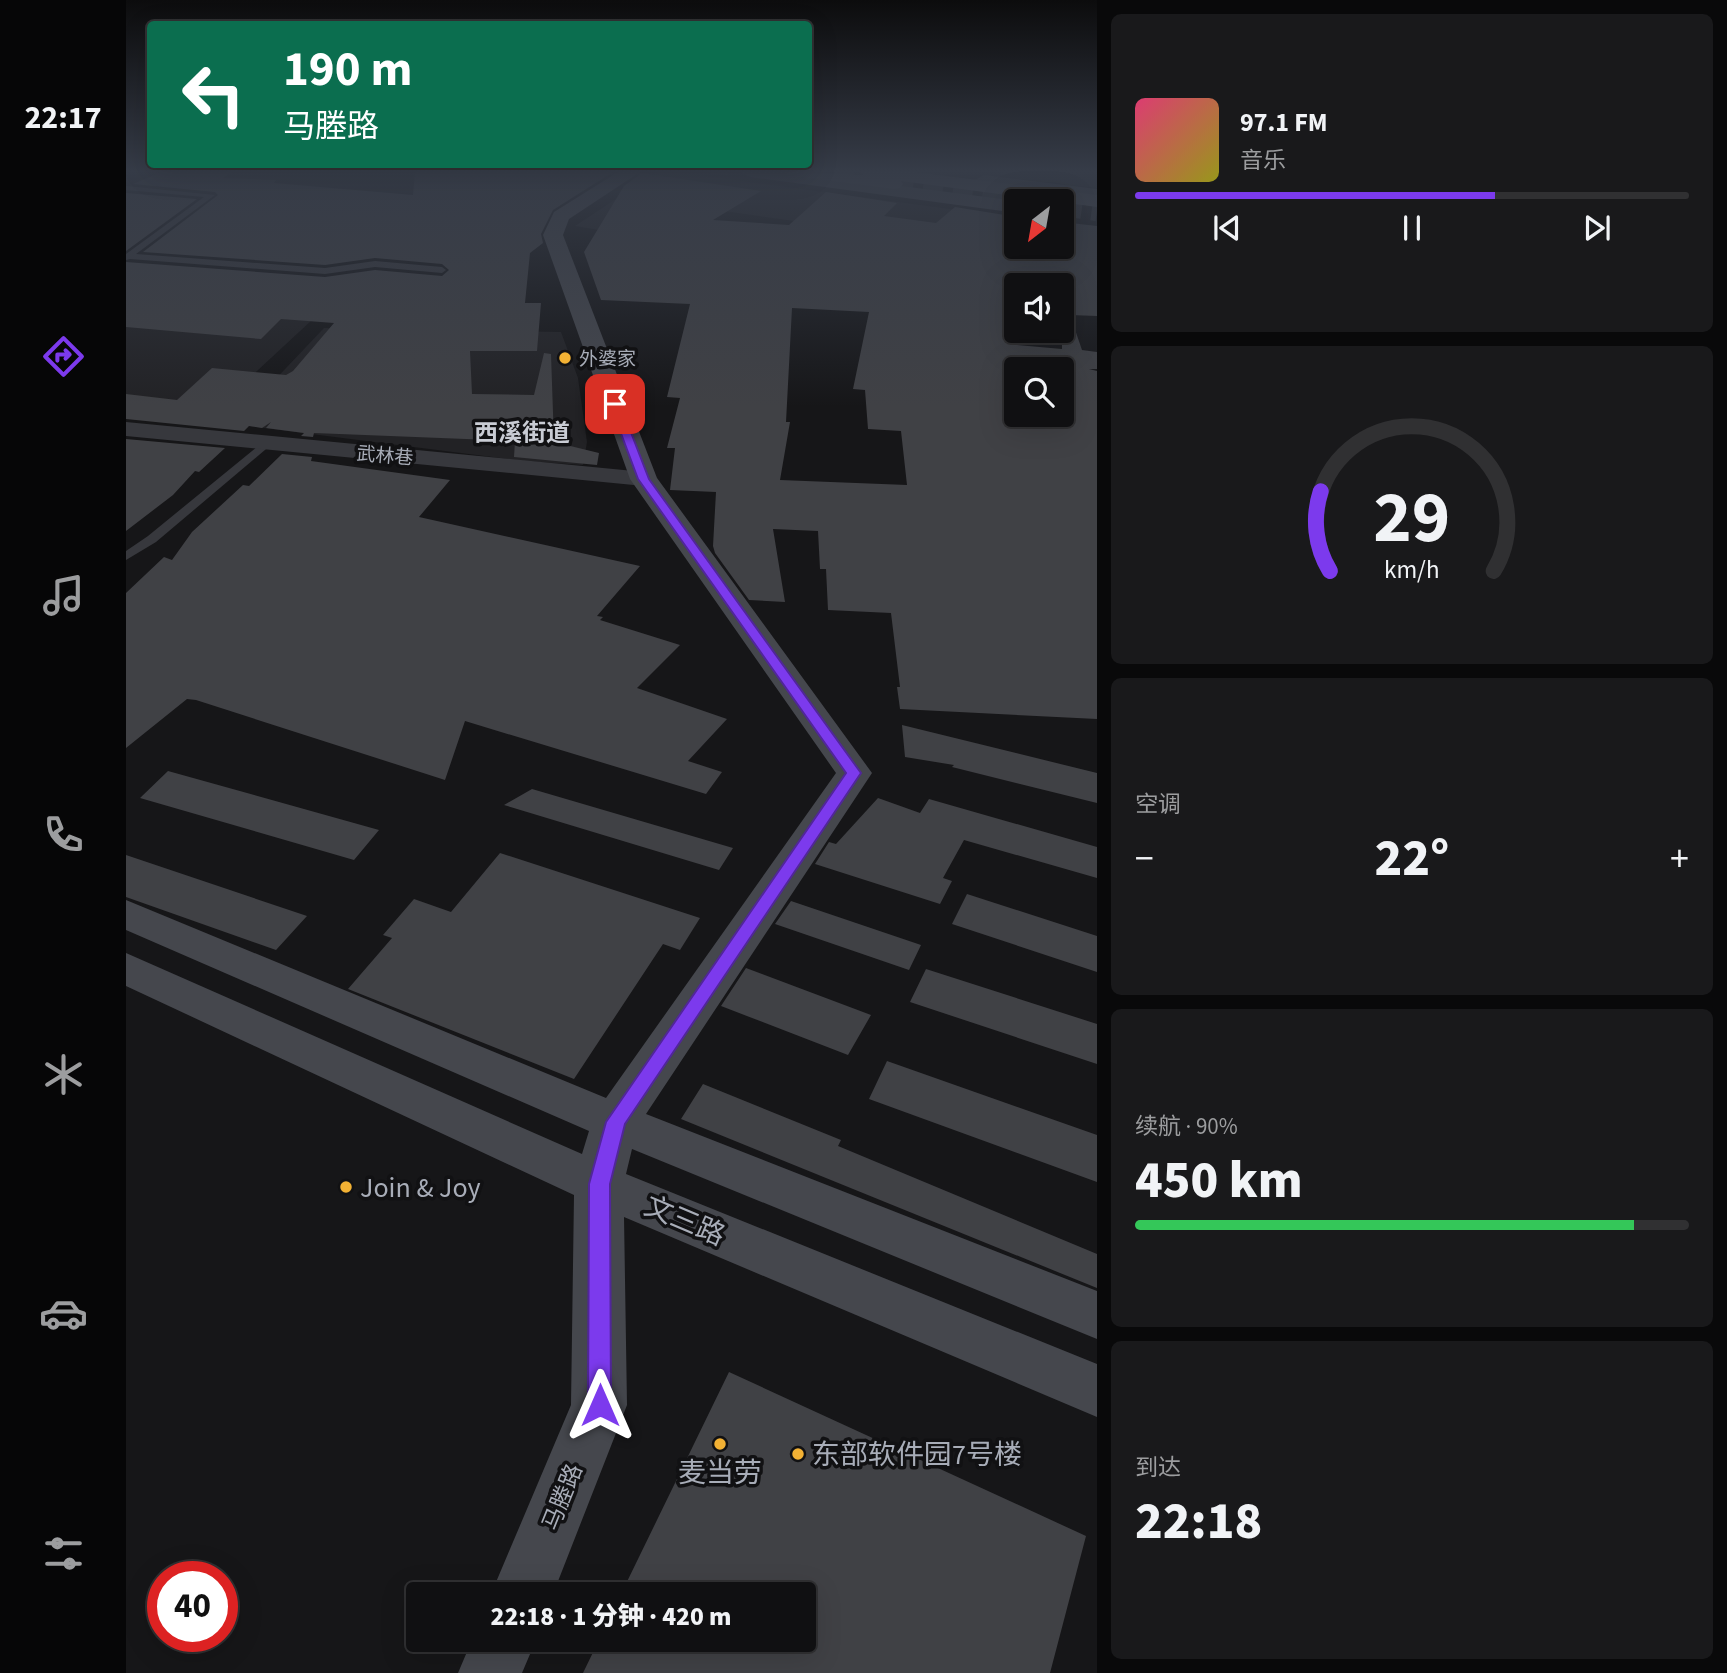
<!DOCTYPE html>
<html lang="zh">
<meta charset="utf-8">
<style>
:root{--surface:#101012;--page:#19191b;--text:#f1f3f6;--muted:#9c9d9f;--line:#303032;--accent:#7c3aed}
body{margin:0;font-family:"Source Sans 3","Noto Sans SC",sans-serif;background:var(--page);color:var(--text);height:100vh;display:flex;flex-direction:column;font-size:26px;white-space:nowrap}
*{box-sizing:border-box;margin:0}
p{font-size:23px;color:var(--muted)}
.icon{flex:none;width:38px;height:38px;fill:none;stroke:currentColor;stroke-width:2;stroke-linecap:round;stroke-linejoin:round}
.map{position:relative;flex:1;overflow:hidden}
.side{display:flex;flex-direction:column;gap:14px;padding:14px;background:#09090a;width:630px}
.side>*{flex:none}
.banner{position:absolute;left:21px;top:21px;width:665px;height:147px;border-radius:7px;box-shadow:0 7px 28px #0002,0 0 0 2px var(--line);background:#0b6e4f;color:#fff;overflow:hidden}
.needle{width:46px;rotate:211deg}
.buttons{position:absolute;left:878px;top:189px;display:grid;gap:14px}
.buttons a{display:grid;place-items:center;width:70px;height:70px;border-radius:7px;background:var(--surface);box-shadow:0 7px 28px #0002,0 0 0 2px var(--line);font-size:35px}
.speed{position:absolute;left:21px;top:1561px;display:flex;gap:14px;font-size:35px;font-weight:700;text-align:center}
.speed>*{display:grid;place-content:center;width:91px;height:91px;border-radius:50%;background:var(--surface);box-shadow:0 7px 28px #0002,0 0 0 2px var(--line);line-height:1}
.speed .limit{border:10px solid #d22;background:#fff;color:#111}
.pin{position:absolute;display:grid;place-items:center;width:60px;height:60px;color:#fff;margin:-30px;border-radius:14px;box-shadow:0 4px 10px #0006}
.me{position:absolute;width:77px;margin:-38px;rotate:0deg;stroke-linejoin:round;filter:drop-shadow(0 0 5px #0008)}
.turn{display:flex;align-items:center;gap:24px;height:147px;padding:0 21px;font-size:32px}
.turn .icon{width:91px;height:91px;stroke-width:2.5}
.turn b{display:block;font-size:49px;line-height:60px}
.big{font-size:52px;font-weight:800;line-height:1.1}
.side .tile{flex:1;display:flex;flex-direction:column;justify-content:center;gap:10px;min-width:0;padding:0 24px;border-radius:10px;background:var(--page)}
.side .dial{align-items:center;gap:0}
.dial svg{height:182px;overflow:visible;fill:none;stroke:var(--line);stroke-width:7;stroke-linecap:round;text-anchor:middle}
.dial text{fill:var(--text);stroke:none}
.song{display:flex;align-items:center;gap:21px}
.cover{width:84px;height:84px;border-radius:10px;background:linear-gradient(135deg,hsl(340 70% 55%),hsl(60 70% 35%))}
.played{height:7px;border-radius:4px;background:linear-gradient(90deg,var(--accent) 65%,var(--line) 65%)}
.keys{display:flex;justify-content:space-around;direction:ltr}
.heat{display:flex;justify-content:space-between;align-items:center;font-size:38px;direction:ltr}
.charge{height:10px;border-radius:5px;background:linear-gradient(90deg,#34c759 90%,var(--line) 0)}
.trip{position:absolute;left:280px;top:1582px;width:410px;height:70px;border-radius:7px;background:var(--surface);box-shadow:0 7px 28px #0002,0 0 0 2px var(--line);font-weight:800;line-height:70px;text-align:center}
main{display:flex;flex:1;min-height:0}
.dock{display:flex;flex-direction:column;width:126px;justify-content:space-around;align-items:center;background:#060607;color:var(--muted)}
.dock .icon{width:49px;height:49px}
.dock .on{color:var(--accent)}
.dock b{font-size:32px;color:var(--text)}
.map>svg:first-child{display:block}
.built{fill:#222225}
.building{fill:#404145;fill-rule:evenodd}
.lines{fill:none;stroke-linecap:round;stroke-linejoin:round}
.highway-tunnel{stroke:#333438;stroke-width:20;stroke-dasharray:20 10;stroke-linecap:butt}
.path{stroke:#3d3f44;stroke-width:2.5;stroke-dasharray:2 2.5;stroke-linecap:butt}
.lane{fill:#37383d;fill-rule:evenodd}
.street{fill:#37383d;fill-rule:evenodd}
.secondary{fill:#45474d;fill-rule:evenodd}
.primary{fill:#53555c;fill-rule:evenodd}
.route{fill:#7c3aed;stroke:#51269a;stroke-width:2}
.poi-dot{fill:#f2b134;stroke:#111113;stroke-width:2.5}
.labels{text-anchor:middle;stroke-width:7;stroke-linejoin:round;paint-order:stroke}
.far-poi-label{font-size:19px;fill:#a8adb8;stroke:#111113;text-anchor:start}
.far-street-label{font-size:19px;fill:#a8adb8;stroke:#111113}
.street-label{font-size:23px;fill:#a8adb8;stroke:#111113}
.far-district-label{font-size:24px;font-weight:bold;fill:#c9ccd4;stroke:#111113}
.near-poi-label{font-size:28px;fill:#a8adb8;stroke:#111113;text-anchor:start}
.near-street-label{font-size:28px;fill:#a8adb8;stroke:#111113}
</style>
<main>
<nav class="dock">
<b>22:17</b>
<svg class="icon on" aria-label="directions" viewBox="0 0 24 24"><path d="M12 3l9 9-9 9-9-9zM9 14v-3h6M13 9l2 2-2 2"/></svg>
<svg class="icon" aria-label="music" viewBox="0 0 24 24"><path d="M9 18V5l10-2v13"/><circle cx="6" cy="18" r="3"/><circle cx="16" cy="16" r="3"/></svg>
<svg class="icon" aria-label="phone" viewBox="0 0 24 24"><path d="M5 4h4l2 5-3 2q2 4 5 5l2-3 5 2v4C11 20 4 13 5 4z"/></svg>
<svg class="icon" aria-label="climate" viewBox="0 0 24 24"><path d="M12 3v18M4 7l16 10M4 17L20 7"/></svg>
<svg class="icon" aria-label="car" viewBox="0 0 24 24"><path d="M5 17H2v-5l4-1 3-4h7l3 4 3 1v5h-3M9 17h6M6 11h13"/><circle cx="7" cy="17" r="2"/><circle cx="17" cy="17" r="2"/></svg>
<svg class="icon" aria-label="filters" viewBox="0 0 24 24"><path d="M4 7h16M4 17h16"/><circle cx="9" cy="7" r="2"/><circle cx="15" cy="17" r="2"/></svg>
</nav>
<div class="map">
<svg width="971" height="1673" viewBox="0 0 971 1673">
<rect width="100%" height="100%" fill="#161618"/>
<!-- built -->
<path class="built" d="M 531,172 L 548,172 L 891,218 L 891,247 L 936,247 L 971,264 L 570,207 L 521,238 L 449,226 Z
M 875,172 L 971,172 L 971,188 L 876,177 Z
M 0,275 L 227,282 L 75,423 L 0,415 Z
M 198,328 L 435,332 L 452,378 L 461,442 L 457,465 L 398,461 L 107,424 Z"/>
<!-- building -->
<path class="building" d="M 35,172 L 106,172 L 97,178 L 150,180 L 148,183 L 287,195 L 289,172 L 487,172 L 427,210 L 415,234 L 417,243 L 404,253 L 399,303 L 415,303 L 411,351 L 344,351 L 346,394 L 408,395 L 418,353 L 425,354 L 428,442 L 473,453 L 471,465 L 388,457 L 389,441 L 188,433 L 187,437 L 175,436 L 178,433 L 140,428 L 145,422 L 136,428 L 123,426 L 118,431 L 0,419 L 0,394 L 51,400 L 86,368 L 160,375 L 167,371 L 208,323 L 155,319 L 135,339 L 0,327 L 0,262 L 199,277 L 249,270 L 316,276 L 323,270 L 316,264 L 249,258 L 199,265 L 17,252 L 92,195 L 89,192 L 7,184 Z
M 516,173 L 635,191 L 587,220 L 663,225 L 700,192 L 771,203 L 758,216 L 810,223 L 829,207 L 891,217 L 891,247 L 936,247 L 936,222 L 971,226 L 971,316 L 944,315 L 956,350 L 971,352 L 971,369 L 963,369 L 971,371 L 971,719 L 774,709 L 771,687 L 774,687 L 765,613 L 702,610 L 700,569 L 694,569 L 692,531 L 647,529 L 659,602 L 623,600 L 589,553 L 587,546 L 590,492 L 544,490 L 549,448 L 541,448 L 554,398 L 541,397 L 564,304 L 475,300 L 458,252 L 498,186 ZM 891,283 L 936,285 L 936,349 L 891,345 ZM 666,308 L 743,312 L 727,389 L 739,390 L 742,429 L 775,431 L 781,485 L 654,480 L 664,422 L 660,422 ZM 891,369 L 936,369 L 936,427 L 891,425 Z
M 0,193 L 71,199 L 0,251 Z
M 0,439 L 99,448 L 73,472 L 69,471 L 47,495 L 0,531 Z
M 156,454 L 186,457 L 185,461 L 324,480 L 293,517 L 514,566 L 471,616 L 477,617 L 474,620 L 554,645 L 511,688 L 601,719 L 562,761 L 596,772 L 580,794 L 339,721 L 319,780 L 70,700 L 61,699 L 0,748 L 0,593 L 38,557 L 46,560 L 66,532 L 117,485 L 123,486 Z
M 776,725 L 971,773 L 971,803 L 826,767 L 828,765 L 779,757 Z
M 42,771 L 253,830 L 228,860 L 14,798 Z
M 406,789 L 607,848 L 593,870 L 378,805 Z
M 752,798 L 794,813 L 803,799 L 971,847 L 971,878 L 838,840 L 817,878 L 826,881 L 814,904 L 689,864 L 703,842 L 710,844 Z
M 374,853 L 574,918 L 554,950 L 537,944 L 448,1079 L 222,989 L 266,938 L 257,935 L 288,899 L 325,912 Z
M 0,855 L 181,916 L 150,950 L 0,897 Z
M 841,894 L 971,936 L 971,972 L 826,924 Z
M 665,901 L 795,945 L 783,970 L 649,924 Z
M 620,968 L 745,1015 L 722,1055 L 595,1006 Z
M 800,969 L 971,1024 L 971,1064 L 784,1002 Z
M 761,1061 L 971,1135 L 971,1182 L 743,1099 Z
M 577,1084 L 715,1140 L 712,1146 L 971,1254 L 971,1288 L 555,1119 Z
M 603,1372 L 960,1536 L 924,1673 L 457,1673 L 473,1640 L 677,1640 L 677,1594 L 495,1594 Z"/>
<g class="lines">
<!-- highway-tunnel -->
<path class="highway-tunnel" d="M 678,172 L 898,201
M 936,206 L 971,211"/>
<!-- path -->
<path class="path" d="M 586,172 L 602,174"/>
<!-- lane -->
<path class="lane" d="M 0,186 L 89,195 L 10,254 L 199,268 L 249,261 L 316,267 L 320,270 L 316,273 L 249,267 L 199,274 L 4,259 L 0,260 L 0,254 L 78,197 L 0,190 Z
M 137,442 L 146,444 L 30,542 L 0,560 L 0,551 L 22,536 Z"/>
<!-- street -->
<path class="street" d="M 0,422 L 518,472 L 526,474 L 530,479 L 526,484 L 518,486 L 0,436 Z"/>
<!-- secondary -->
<path class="secondary" d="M 492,172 L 514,172 L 443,219 L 437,235 L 531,478 L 746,773 L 520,1114 L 971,1291 L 971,1339 L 506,1149 L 500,1174 L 971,1364 L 971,1417 L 498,1217 L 501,1405 L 427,1594 L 365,1594 L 445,1405 L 448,1195 L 0,986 L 0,953 L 456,1154 L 463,1131 L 0,930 L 0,900 L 480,1098 L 710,773 L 504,479 L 417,235 L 428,212 Z
M 615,172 L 667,172 L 891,201 L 891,213 L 624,177 Z
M 858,175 L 971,189 L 971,199 L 852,184 L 849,180 Z
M 346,1640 L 410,1640 L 396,1673 L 332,1673 Z"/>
<!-- primary -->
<path class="primary" d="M 667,172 L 737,175 L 735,172 L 788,172 L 971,195 L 971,207 L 775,181 L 777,184 L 774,188 L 768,189 L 676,177 Z"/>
</g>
<!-- sky -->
<linearGradient id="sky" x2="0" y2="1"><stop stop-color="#0c0c0d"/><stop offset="0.42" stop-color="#363c48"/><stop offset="1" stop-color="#363c48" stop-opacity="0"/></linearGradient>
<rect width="971" height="407" fill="url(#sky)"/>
<!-- route -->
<path class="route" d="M 489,401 L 494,404 L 523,479 L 735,773 L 499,1124 L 484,1184 L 485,1405 L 482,1413 L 474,1416 L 465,1413 L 462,1405 L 463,1184 L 480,1122 L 720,773 L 512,479 L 484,404 Z"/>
<!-- markers -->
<g class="poi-dot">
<circle cx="439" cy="358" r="7"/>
<circle cx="220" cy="1187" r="7"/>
<circle cx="594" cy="1444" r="7"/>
<circle cx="672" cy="1454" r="7"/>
</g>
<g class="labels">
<!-- far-poi labels -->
<g class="far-poi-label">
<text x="453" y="365">外婆家</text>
</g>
<!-- far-street labels -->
<g class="far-street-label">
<text transform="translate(259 455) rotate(5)" y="7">武林巷</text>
</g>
<!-- street labels -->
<g class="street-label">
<text transform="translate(436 1497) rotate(-68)" y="8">马塍路</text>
</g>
<!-- far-district labels -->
<g class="far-district-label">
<text x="396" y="441">西溪街道</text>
</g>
<!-- near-poi labels -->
<g class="near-poi-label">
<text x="234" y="1197">Join &amp; Joy</text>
<text x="686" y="1464">东部软件园7号楼</text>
<text x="594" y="1482" text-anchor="middle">麦当劳</text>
</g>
<!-- near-street labels -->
<g class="near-street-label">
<text transform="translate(559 1220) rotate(23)" y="10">文三路</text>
</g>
</g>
</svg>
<div class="buttons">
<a><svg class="needle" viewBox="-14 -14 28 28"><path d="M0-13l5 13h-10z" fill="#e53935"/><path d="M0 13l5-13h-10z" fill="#9c9d9f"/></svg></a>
<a><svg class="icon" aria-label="sound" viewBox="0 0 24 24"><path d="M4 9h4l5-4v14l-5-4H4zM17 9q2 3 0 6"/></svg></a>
<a><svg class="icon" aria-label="search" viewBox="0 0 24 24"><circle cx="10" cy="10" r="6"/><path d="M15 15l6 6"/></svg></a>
</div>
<div class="speed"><div class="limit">40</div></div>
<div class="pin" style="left:489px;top:404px;background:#d93025"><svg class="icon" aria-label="arrive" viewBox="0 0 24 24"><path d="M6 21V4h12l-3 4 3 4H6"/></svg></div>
<svg class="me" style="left:474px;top:1405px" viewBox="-20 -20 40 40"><path d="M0-17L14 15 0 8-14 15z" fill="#7c3aed" stroke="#fff" stroke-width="4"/></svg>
<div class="trip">22:18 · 1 分钟 · 420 m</div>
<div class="banner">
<div class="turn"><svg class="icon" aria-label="left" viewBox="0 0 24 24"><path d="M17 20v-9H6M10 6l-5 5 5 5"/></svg><div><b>190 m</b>马塍路</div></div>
</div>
</div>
<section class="side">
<div class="tile">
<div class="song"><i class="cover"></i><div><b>97.1 FM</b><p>音乐</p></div></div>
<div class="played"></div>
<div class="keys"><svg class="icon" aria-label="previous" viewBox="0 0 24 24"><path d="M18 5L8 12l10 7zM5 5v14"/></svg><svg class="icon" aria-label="pause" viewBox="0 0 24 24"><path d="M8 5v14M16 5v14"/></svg><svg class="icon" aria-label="next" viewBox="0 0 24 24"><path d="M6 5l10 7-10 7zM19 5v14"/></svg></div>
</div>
<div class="tile dial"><svg viewBox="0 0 100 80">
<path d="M14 69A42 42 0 1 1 86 69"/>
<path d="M14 69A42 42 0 0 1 10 34" stroke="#7c3aed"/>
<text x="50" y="56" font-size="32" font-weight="700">29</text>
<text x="50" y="72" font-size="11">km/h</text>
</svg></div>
<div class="tile"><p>空调</p>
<div class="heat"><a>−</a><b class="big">22°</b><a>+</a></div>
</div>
<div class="tile"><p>续航 · 90%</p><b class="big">450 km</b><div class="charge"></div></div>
<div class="tile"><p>到达</p><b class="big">22:18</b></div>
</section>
</main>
